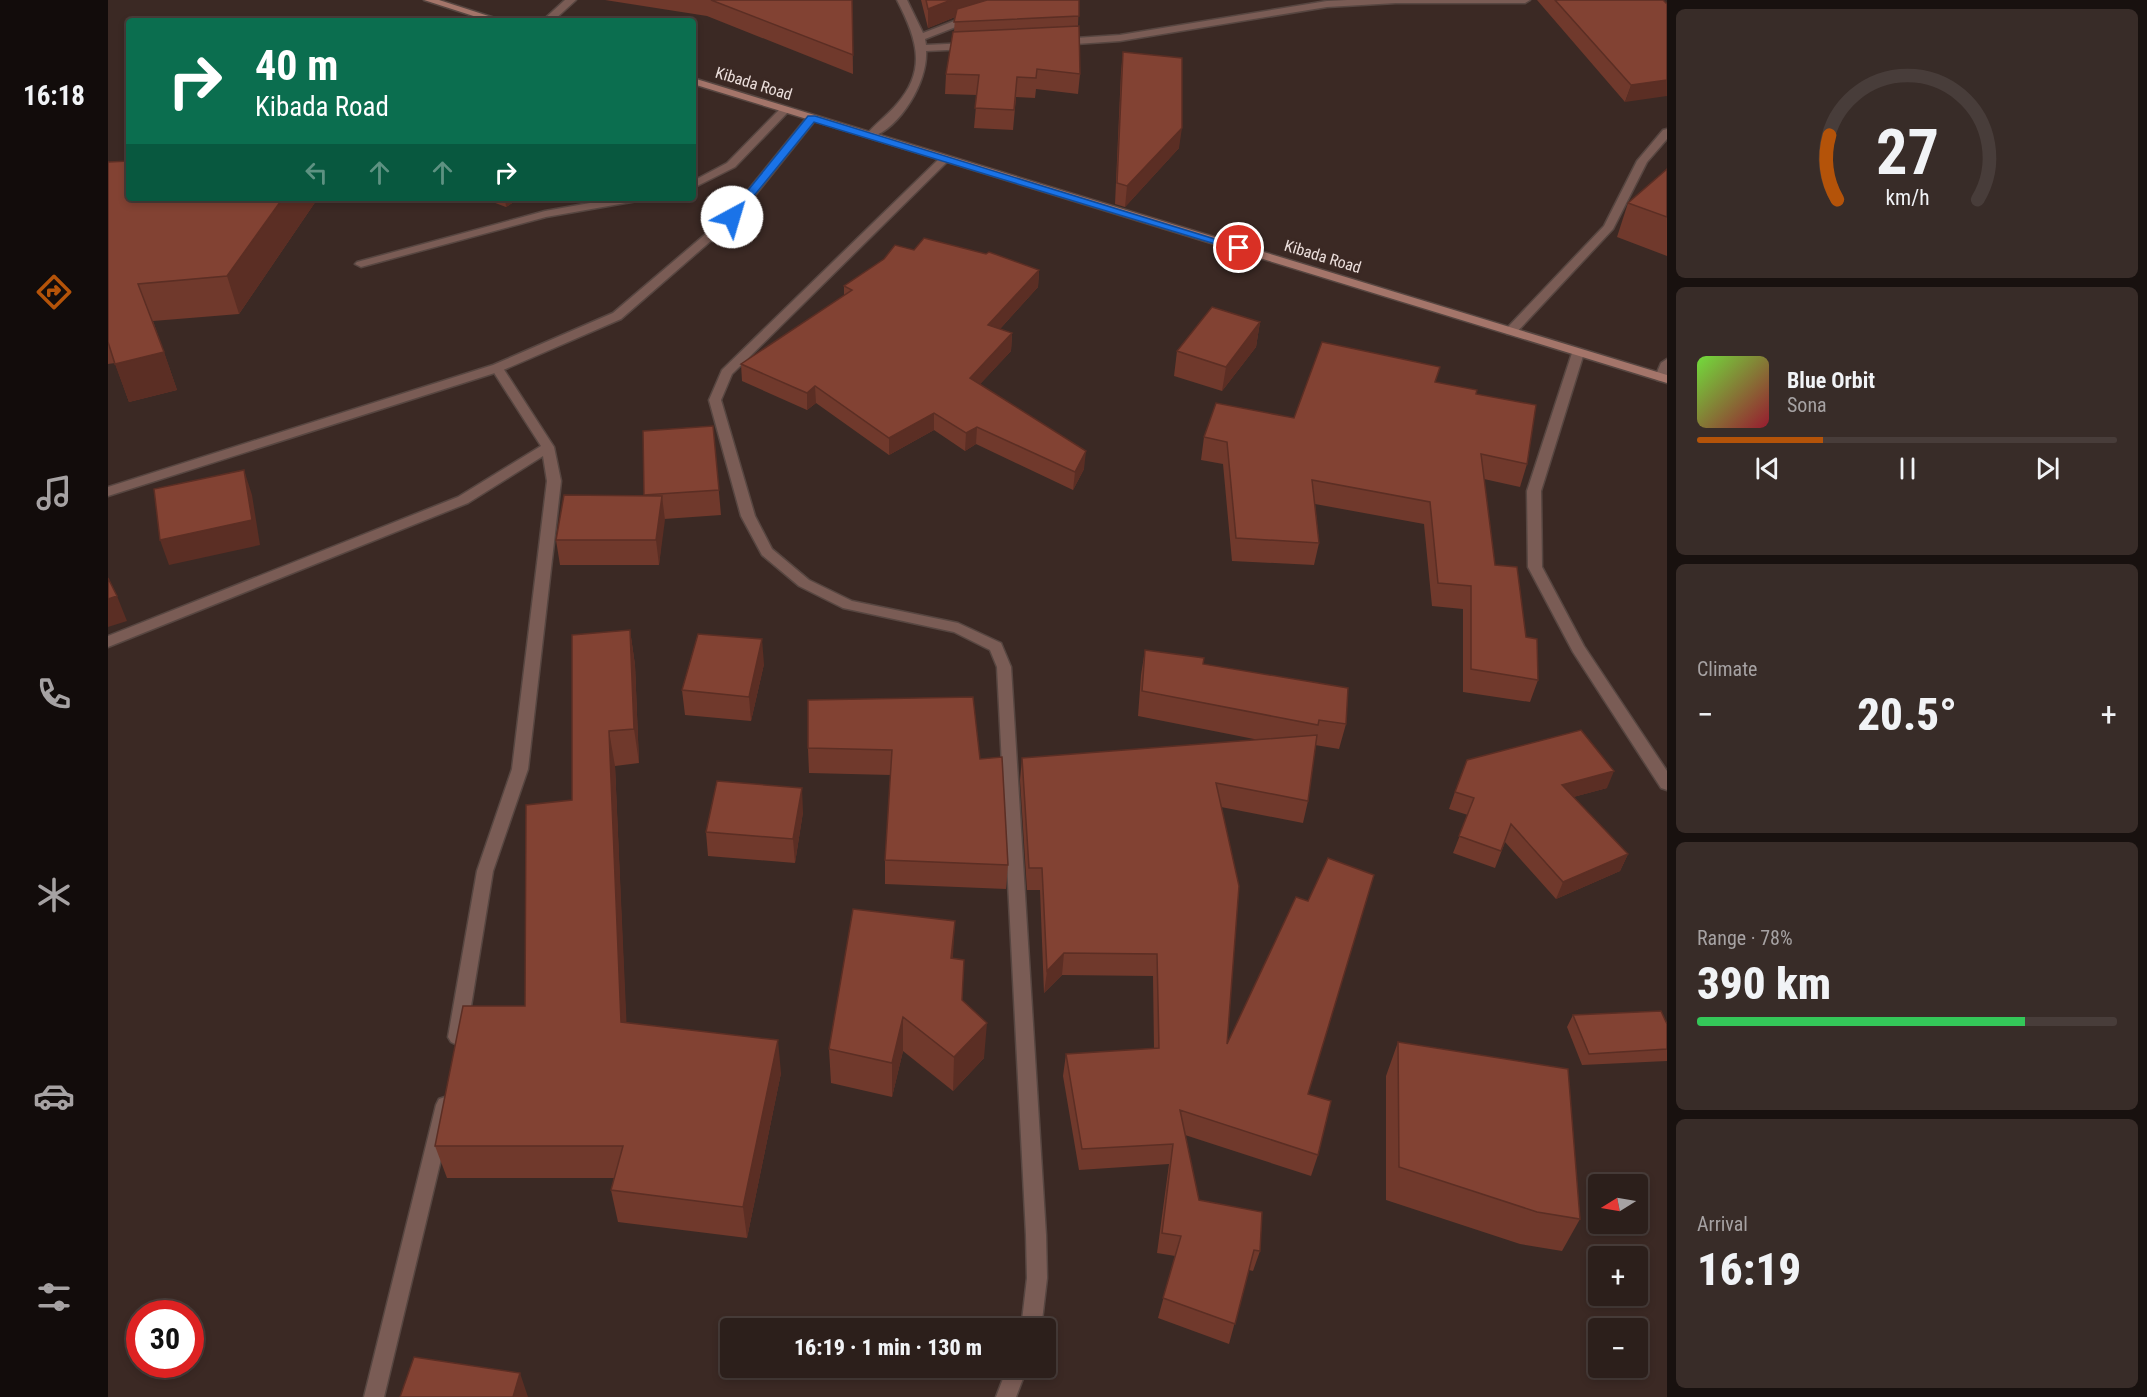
<!DOCTYPE html>
<meta charset="utf-8">
<style>
:root{--surface:#2c1f1b;--page:#382c28;--text:#f1f3f6;--muted:#a6a2a3;--line:#483d3a;--accent:#b45309}
body{margin:0;font-family:"Roboto Condensed",sans-serif;background:var(--page);color:var(--text);height:100vh;display:flex;flex-direction:column;font-size:22px;white-space:nowrap}
*{box-sizing:border-box;margin:0}
p{font-size:20px;color:var(--muted)}
.icon{flex:none;width:33px;height:33px;fill:none;stroke:currentColor;stroke-width:2;stroke-linecap:round;stroke-linejoin:round}
.map{position:relative;flex:1;overflow:hidden}
.panel{display:flex;flex-direction:column;gap:9px;padding:9px;background:#18110f;width:480px}
.panel>*{flex:none}
.hud{position:absolute;left:18px;top:18px;width:570px;height:183px;border-radius:6px;box-shadow:0 3px 9px #0003,0 0 0 2px var(--line);background:#0b6e4f;color:#fff;overflow:hidden}
.needle{width:39px;rotate:259deg}
.fabs{position:absolute;left:1480px;top:1174px;display:grid;gap:12px}
.fabs a{display:grid;place-items:center;width:60px;height:60px;border-radius:6px;background:var(--surface);box-shadow:0 3px 9px #0003,0 0 0 2px var(--line);font-size:30px}
.speed{position:absolute;left:18px;top:1300px;display:flex;gap:12px;font-size:30px;font-weight:700;text-align:center}
.speed>*{display:grid;place-content:center;width:78px;height:78px;border-radius:50%;background:var(--surface);box-shadow:0 3px 9px #0003,0 0 0 2px var(--line);line-height:1}
.speed .limit{border:9px solid #d22;background:#fff;color:#111}
.pin{position:absolute;display:grid;place-items:center;width:51px;height:51px;color:#fff;margin:-26px;border:3px solid #fff;border-radius:50%;box-shadow:0 2px 6px #0007}
.me{position:absolute;width:66px;margin:-33px;rotate:39deg;stroke-linejoin:round;filter:drop-shadow(0 0 4px #0008)}
.turn{display:flex;align-items:center;gap:21px;height:126px;padding:0 30px;font-size:27px}
.turn .icon{width:78px;height:78px;stroke-width:2.5}
.turn b{display:block;font-size:42px;line-height:51px}
.lanes{display:flex;align-items:center;height:57px;padding:0 30px;background:#0003;justify-content:center;gap:30px;direction:ltr}
.lanes .off{opacity:.35}
.big{font-size:45px;font-weight:800;line-height:1.1}
.panel .tile{flex:1;display:flex;flex-direction:column;justify-content:center;gap:9px;min-width:0;padding:0 21px;border-radius:9px;background:var(--page)}
.panel .dial{align-items:center;gap:0}
.dial svg{height:156px;overflow:visible;fill:none;stroke:var(--line);stroke-width:7;stroke-linecap:round;text-anchor:middle}
.dial text{fill:var(--text);stroke:none}
.song{display:flex;align-items:center;gap:18px}
.cover{width:72px;height:72px;border-radius:9px;background:linear-gradient(135deg,hsl(100 70% 55%),hsl(350 70% 35%))}
.played{height:6px;border-radius:3px;background:linear-gradient(90deg,var(--accent) 30%,var(--line) 30%)}
.keys{display:flex;justify-content:space-around;direction:ltr}
.heat{display:flex;justify-content:space-between;align-items:center;font-size:33px;direction:ltr}
.charge{height:9px;border-radius:4px;background:linear-gradient(90deg,#34c759 78%,var(--line) 0)}
.trip{position:absolute;left:612px;top:1318px;width:336px;height:60px;border-radius:6px;background:var(--surface);box-shadow:0 3px 9px #0003,0 0 0 2px var(--line);font-weight:800;line-height:60px;text-align:center}
main{display:flex;flex:1;min-height:0}
.menu{display:flex;flex-direction:column;width:108px;justify-content:space-around;align-items:center;background:#120c0b;color:var(--muted)}
.menu .icon{width:42px;height:42px}
.menu .current{color:var(--accent)}
.menu b{font-size:27px;color:var(--text)}
.map>svg:first-child{display:block}
.lines{fill:none;stroke-linecap:round;stroke-linejoin:round}
.service-casing{stroke:#574641;stroke-width:3}
.minor-casing{stroke:#574641;stroke-width:3}
.secondary-casing{stroke:#574641;stroke-width:3}
.service{fill:#7a5c55;fill-rule:evenodd}
.minor{fill:#7a5c55;fill-rule:evenodd}
.secondary{fill:#a4756a;fill-rule:evenodd}
.wall{fill:#70392c}
.shaded-wall{fill:#5b2e24}
.building{fill:#824233;stroke:#5b2e24;stroke-width:1.5}
.route{fill:#1a73e8;stroke:#114b97;stroke-width:1.5}
.labels{text-anchor:middle;stroke-width:6;stroke-linejoin:round;paint-order:stroke}
.far-street-label{font-size:16px;fill:#ebdedb;stroke:#3b2924}
</style>
<main>
<nav class="menu">
<b>16:18</b>
<svg class="icon current" aria-label="directions" viewBox="0 0 24 24"><path d="M12 3l9 9-9 9-9-9zM9 14v-3h6M13 9l2 2-2 2"/></svg>
<svg class="icon" aria-label="music" viewBox="0 0 24 24"><path d="M9 18V5l10-2v13"/><circle cx="6" cy="18" r="3"/><circle cx="16" cy="16" r="3"/></svg>
<svg class="icon" aria-label="phone" viewBox="0 0 24 24"><path d="M5 4h4l2 5-3 2q2 4 5 5l2-3 5 2v4C11 20 4 13 5 4z"/></svg>
<svg class="icon" aria-label="climate" viewBox="0 0 24 24"><path d="M12 3v18M4 7l16 10M4 17L20 7"/></svg>
<svg class="icon" aria-label="car" viewBox="0 0 24 24"><path d="M5 17H2v-5l4-1 3-4h7l3 4 3 1v5h-3M9 17h6M6 11h13"/><circle cx="7" cy="17" r="2"/><circle cx="17" cy="17" r="2"/></svg>
<svg class="icon" aria-label="filters" viewBox="0 0 24 24"><path d="M4 7h16M4 17h16"/><circle cx="9" cy="7" r="2"/><circle cx="15" cy="17" r="2"/></svg>
</nav>
<div class="map">
<svg width="1559" height="1397" viewBox="0 0 1559 1397">
<rect width="100%" height="100%" fill="#3b2924"/>
<g class="lines">
<defs>
<path id="service" d="M 457,0 L 468,0 L 445,21 L 434,21 Z
M 673,108 L 682,110 L 627,167 L 585,188 L 585,181 L 619,163 Z
M 510,198 L 534,198 L 529,201 L 438,217 L 253,267 L 247,264 L 249,262 L 437,211 Z
M 1559,359 L 1559,377 L 1553,381 L 1549,380 L 1547,377 L 1553,363 Z
M 389,364 L 393,365 L 446,447 L 453,481 L 420,769 L 385,871 L 358,1037 L 355,1042 L 349,1045 L 343,1042 L 340,1037 L 369,871 L 404,769 L 439,481 L 435,456 L 360,503 L 0,647 L 0,636 L 350,497 L 433,446 L 383,368 Z
M 337,1097 L 343,1099 L 346,1105 L 276,1397 L 256,1397 L 328,1105 L 331,1099 Z"/>
<path id="minor" d="M 789,0 L 799,0 L 815,33 L 862,15 L 868,15 L 868,19 L 817,39 L 818,45 L 860,43 L 865,46 L 860,49 L 818,51 C 820,81 793,127 764,137 L 759,134 C 768,123 780,115 789,104 C 820,69 808,37 789,0 Z
M 1239,0 L 1422,0 L 1417,3 L 1288,3 L 1219,7 L 1012,41 L 953,45 L 948,42 L 953,39 L 1012,35 L 1219,1 Z
M 700,116 L 709,118 L 628,219 L 513,319 L 393,371 L 0,496 L 0,487 L 385,365 L 505,313 L 620,215 Z
M 1559,129 L 1559,139 L 1539,162 L 1505,229 L 1407,334 L 1399,334 L 1399,328 L 1496,226 L 1529,161 L 1555,130 Z
M 834,156 L 843,158 L 624,374 L 613,400 L 647,516 L 664,549 L 701,580 L 744,601 L 850,623 L 893,643 L 903,667 L 938,1235 L 939,1278 L 933,1329 L 913,1329 L 919,1278 L 918,1235 L 889,667 L 882,650 L 846,632 L 735,608 L 691,586 L 654,555 L 633,516 L 601,400 L 614,370 Z
M 1470,349 L 1476,353 L 1433,491 L 1434,567 L 1476,646 L 1559,771 L 1559,790 L 1553,788 L 1465,652 L 1420,567 L 1419,491 L 1464,353 Z
M 899,1368 L 919,1368 L 908,1397 L 888,1397 Z"/>
<path id="secondary" d="M 316,0 L 331,0 L 396,21 L 381,21 Z
M 585,78 L 1559,375 L 1559,383 L 585,84 Z"/>
</defs>
<!-- service casing -->
<use href="#service" class="service-casing"/>
<!-- minor casing -->
<use href="#minor" class="minor-casing"/>
<!-- secondary casing -->
<use href="#secondary" class="secondary-casing"/>
<!-- service -->
<use href="#service" class="service"/>
<!-- minor -->
<use href="#minor" class="minor"/>
<!-- secondary -->
<use href="#secondary" class="secondary"/>
</g>
<!-- wall -->
<path class="wall" d="M 497,0 L 744,0 L 745,74 L 599,16 Z
M 813,0 L 971,0 L 970,26 L 972,74 L 970,94 L 928,89 L 927,98 L 908,97 L 905,130 L 866,128 L 869,95 L 837,94 L 838,74 L 846,32 L 847,17 L 820,28 Z
M 1429,0 L 1555,0 L 1517,102 Z
M 1015,52 L 1071,148 L 1017,207 L 1007,204 L 1013,72 Z
M 0,162 L 21,198 L 210,198 L 131,314 L 45,321 L 69,390 L 21,402 L 7,363 L 0,364 Z
M 1559,169 L 1559,256 L 1509,237 L 1520,203 Z
M 374,198 L 412,198 L 398,207 Z
M 806,250 L 931,270 L 930,287 L 892,329 L 904,333 L 903,351 L 872,384 L 976,469 L 965,490 L 868,444 L 857,451 L 826,430 L 781,455 L 708,403 L 699,410 L 634,381 L 633,364 L 736,296 L 736,286 Z
M 1152,322 L 1148,347 L 1114,391 L 1066,376 L 1069,351 Z
M 1328,382 L 1368,394 L 1419,464 L 1412,487 L 1376,479 L 1387,565 L 1418,637 L 1430,680 L 1422,702 L 1355,692 L 1355,609 L 1324,606 L 1316,524 L 1207,504 L 1211,543 L 1206,565 L 1124,561 L 1115,464 L 1093,460 L 1096,437 L 1186,418 Z
M 605,426 L 613,515 L 556,519 L 551,565 L 452,565 L 448,540 L 536,495 Z
M 522,630 L 527,665 L 531,763 L 507,766 L 518,1022 L 673,1073 L 639,1238 L 510,1222 L 503,1190 L 506,1178 L 339,1178 L 327,1146 L 417,1006 Z
M 1037,650 L 1095,664 L 1238,724 L 1231,749 L 1207,745 L 1200,801 L 1195,823 L 1113,807 L 1119,1044 L 1200,1094 L 1210,1155 L 1203,1176 L 1077,1135 L 1091,1200 L 1152,1251 L 1145,1271 L 1141,1270 L 1121,1344 L 1050,1318 L 1067,1256 L 1049,1253 L 1061,1164 L 971,1170 L 955,1076 L 958,1054 L 1046,1049 L 1045,976 L 954,975 L 936,993 L 932,890 L 919,890 L 912,780 L 914,758 L 1151,740 L 1030,716 L 1033,675 Z
M 656,664 L 643,721 L 577,715 L 574,690 Z
M 700,700 L 872,759 L 900,865 L 898,889 L 777,884 L 777,860 L 783,775 L 701,773 L 700,748 Z
M 1499,788 L 1465,797 L 1520,854 L 1512,871 L 1448,899 L 1397,842 L 1387,868 L 1345,853 L 1360,815 L 1341,809 L 1347,792 Z
M 695,812 L 687,863 L 600,856 L 598,832 Z
M 845,958 L 854,1001 L 876,1058 L 845,1091 L 795,1051 L 784,1097 L 723,1083 L 721,1049 Z
M 1465,1015 L 1559,1024 L 1559,1061 L 1474,1065 L 1459,1027 Z
M 1290,1042 L 1472,1219 L 1454,1251 L 1412,1244 L 1278,1200 L 1278,1076 Z"/>
<!-- shaded-wall -->
<path class="shaded-wall" d="M 843,0 L 901,0 L 849,16 L 820,28 L 820,9 Z
M 1559,80 L 1559,96 L 1517,102 L 1523,85 Z
M 1074,128 L 1071,148 L 1017,207 L 1019,186 Z
M 175,198 L 210,198 L 131,314 L 119,276 Z
M 397,198 L 412,198 L 398,207 Z
M 931,270 L 930,287 L 880,342 L 880,325 Z
M 1152,322 L 1148,347 L 1114,391 L 1118,367 Z
M 904,333 L 903,351 L 862,395 L 862,378 Z
M 56,352 L 69,390 L 21,402 L 7,364 Z
M 707,386 L 708,403 L 699,410 L 699,393 Z
M 826,413 L 826,430 L 781,455 L 781,438 Z
M 869,427 L 868,444 L 857,451 L 858,433 Z
M 978,451 L 976,469 L 965,490 L 967,472 Z
M 136,470 L 144,495 L 152,545 L 61,565 L 52,540 Z
M 554,496 L 557,520 L 551,565 L 548,540 Z
M 9,596 L 19,621 L 0,627 L 0,599 Z
M 522,630 L 527,665 L 531,763 L 526,729 Z
M 654,639 L 656,664 L 643,721 L 641,697 Z
M 501,731 L 507,766 L 520,1055 L 513,1022 Z
M 1506,771 L 1499,788 L 1447,802 L 1454,785 Z
M 694,788 L 695,812 L 687,863 L 685,839 Z
M 1520,854 L 1512,871 L 1448,899 L 1455,882 Z
M 847,921 L 845,956 L 841,993 L 843,958 Z
M 956,953 L 954,975 L 936,993 L 939,971 Z
M 795,1017 L 795,1051 L 784,1097 L 784,1063 Z
M 879,1023 L 876,1058 L 845,1091 L 846,1057 Z
M 670,1040 L 673,1073 L 639,1238 L 635,1207 Z
M 412,1373 L 420,1397 L 405,1397 Z"/>
<!-- building -->
<path class="building" d="M 603,0 L 744,0 L 745,55 Z
M 818,0 L 843,0 L 820,9 Z
M 879,0 L 971,0 L 971,16 L 846,22 L 849,9 Z
M 1447,0 L 1555,0 L 1559,4 L 1559,80 L 1523,85 Z
M 971,26 L 972,74 L 929,69 L 928,78 L 909,77 L 906,110 L 867,108 L 871,75 L 838,74 L 845,32 Z
M 1015,52 L 1074,58 L 1074,128 L 1019,186 L 1009,183 Z
M 21,161 L 21,198 L 175,198 L 119,276 L 30,284 L 56,352 L 7,364 L 0,342 L 0,162 Z
M 1559,169 L 1559,217 L 1520,203 Z
M 816,238 L 878,254 L 881,252 L 931,270 L 880,325 L 904,333 L 862,378 L 978,451 L 967,472 L 869,427 L 858,433 L 826,413 L 781,438 L 707,386 L 699,393 L 633,364 L 744,290 L 736,286 L 776,259 L 787,245 L 806,250 Z
M 1104,307 L 1152,322 L 1118,367 L 1069,351 Z
M 1214,342 L 1332,367 L 1327,382 L 1369,390 L 1368,394 L 1428,405 L 1419,464 L 1373,454 L 1387,565 L 1409,567 L 1418,637 L 1429,639 L 1430,680 L 1363,669 L 1363,586 L 1330,583 L 1322,502 L 1204,480 L 1211,543 L 1128,538 L 1119,442 L 1096,437 L 1108,403 L 1186,418 Z
M 605,426 L 611,490 L 536,495 L 535,431 Z
M 136,470 L 144,520 L 52,540 L 46,489 Z
M 456,495 L 554,496 L 548,540 L 448,540 Z
M 0,578 L 9,596 L 0,599 Z
M 522,630 L 526,729 L 501,731 L 513,1022 L 670,1040 L 635,1207 L 503,1190 L 515,1146 L 327,1146 L 355,1006 L 417,1006 L 418,805 L 464,800 L 464,635 Z
M 590,634 L 654,639 L 641,697 L 574,690 Z
M 1037,650 L 1096,658 L 1095,664 L 1240,688 L 1238,724 L 1211,720 L 1210,725 L 1034,691 Z
M 865,697 L 872,759 L 894,757 L 900,865 L 777,860 L 784,750 L 700,748 L 700,700 Z
M 1473,730 L 1506,771 L 1454,785 L 1520,854 L 1455,882 L 1403,824 L 1393,851 L 1351,836 L 1366,798 L 1347,792 L 1359,760 Z
M 1209,735 L 1200,801 L 1108,783 L 1131,886 L 1119,1044 L 1188,897 L 1200,901 L 1220,858 L 1266,875 L 1200,1094 L 1223,1101 L 1210,1155 L 1072,1110 L 1091,1200 L 1154,1212 L 1152,1251 L 1146,1250 L 1127,1324 L 1055,1298 L 1073,1236 L 1054,1233 L 1065,1144 L 974,1149 L 958,1054 L 1051,1048 L 1049,954 L 956,953 L 939,971 L 934,868 L 921,868 L 914,758 Z
M 609,781 L 694,788 L 685,839 L 598,832 Z
M 745,909 L 847,921 L 843,958 L 856,960 L 854,1000 L 879,1023 L 846,1057 L 795,1017 L 784,1063 L 721,1049 Z
M 1553,1011 L 1559,1024 L 1559,1049 L 1481,1054 L 1465,1015 Z
M 1290,1042 L 1460,1069 L 1472,1219 L 1429,1212 L 1291,1167 Z
M 306,1357 L 412,1373 L 405,1397 L 292,1397 Z"/>
<!-- route -->
<path class="route" d="M 700,116 L 707,116 L 1136,248 L 1127,250 L 706,122 L 627,219 L 620,219 L 620,215 Z"/>
<g class="labels">
<!-- far-street labels -->
<g class="far-street-label">
<text transform="translate(646 83) rotate(17)" y="6">Kibada Road</text>
<text transform="translate(1215 256) rotate(17)" y="6">Kibada Road</text>
</g>
</g>
</svg>
<div class="fabs">
<a><svg class="needle" viewBox="-14 -14 28 28"><path d="M0-13l5 13h-10z" fill="#e53935"/><path d="M0 13l5-13h-10z" fill="#a6a2a3"/></svg></a>
<a>+</a>
<a>−</a>
</div>
<div class="speed"><div class="limit">30</div></div>
<div class="pin" style="left:1131px;top:248px;background:#d93025"><svg class="icon" aria-label="arrive" viewBox="0 0 24 24"><path d="M6 21V4h12l-3 4 3 4H6"/></svg></div>
<svg class="me" style="left:624px;top:217px" viewBox="-20 -20 40 40"><circle r="19" fill="#fff"/><path d="M0-13L10 11 0 6-10 11z" fill="#1a73e8"/></svg>
<div class="trip">16:19 · 1 min · 130 m</div>
<div class="hud">
<div class="turn"><svg class="icon" aria-label="right" viewBox="0 0 24 24"><path d="M7 20v-9h11M14 6l5 5-5 5"/></svg><div><b>40 m</b>Kibada Road</div></div>
<div class="lanes"><svg class="icon off" aria-label="left" viewBox="0 0 24 24"><path d="M17 20v-9H6M10 6l-5 5 5 5"/></svg><svg class="icon off" aria-label="ahead" viewBox="0 0 24 24"><path d="M12 20V5M6 11l6-6 6 6"/></svg><svg class="icon off" aria-label="ahead" viewBox="0 0 24 24"><path d="M12 20V5M6 11l6-6 6 6"/></svg><svg class="icon" aria-label="right" viewBox="0 0 24 24"><path d="M7 20v-9h11M14 6l5 5-5 5"/></svg></div>
</div>
</div>
<section class="panel">
<div class="tile dial"><svg viewBox="0 0 100 80">
<path d="M14 69A42 42 0 1 1 86 69"/>
<path d="M14 69A42 42 0 0 1 10 36" stroke="#b45309"/>
<text x="50" y="56" font-size="32" font-weight="700">27</text>
<text x="50" y="72" font-size="11">km/h</text>
</svg></div>
<div class="tile">
<div class="song"><i class="cover"></i><div><b>Blue Orbit</b><p>Sona</p></div></div>
<div class="played"></div>
<div class="keys"><svg class="icon" aria-label="previous" viewBox="0 0 24 24"><path d="M18 5L8 12l10 7zM5 5v14"/></svg><svg class="icon" aria-label="pause" viewBox="0 0 24 24"><path d="M8 5v14M16 5v14"/></svg><svg class="icon" aria-label="next" viewBox="0 0 24 24"><path d="M6 5l10 7-10 7zM19 5v14"/></svg></div>
</div>
<div class="tile"><p>Climate</p>
<div class="heat"><a>−</a><b class="big">20.5°</b><a>+</a></div>
</div>
<div class="tile"><p>Range · 78%</p><b class="big">390 km</b><div class="charge"></div></div>
<div class="tile"><p>Arrival</p><b class="big">16:19</b></div>
</section>
</main>
